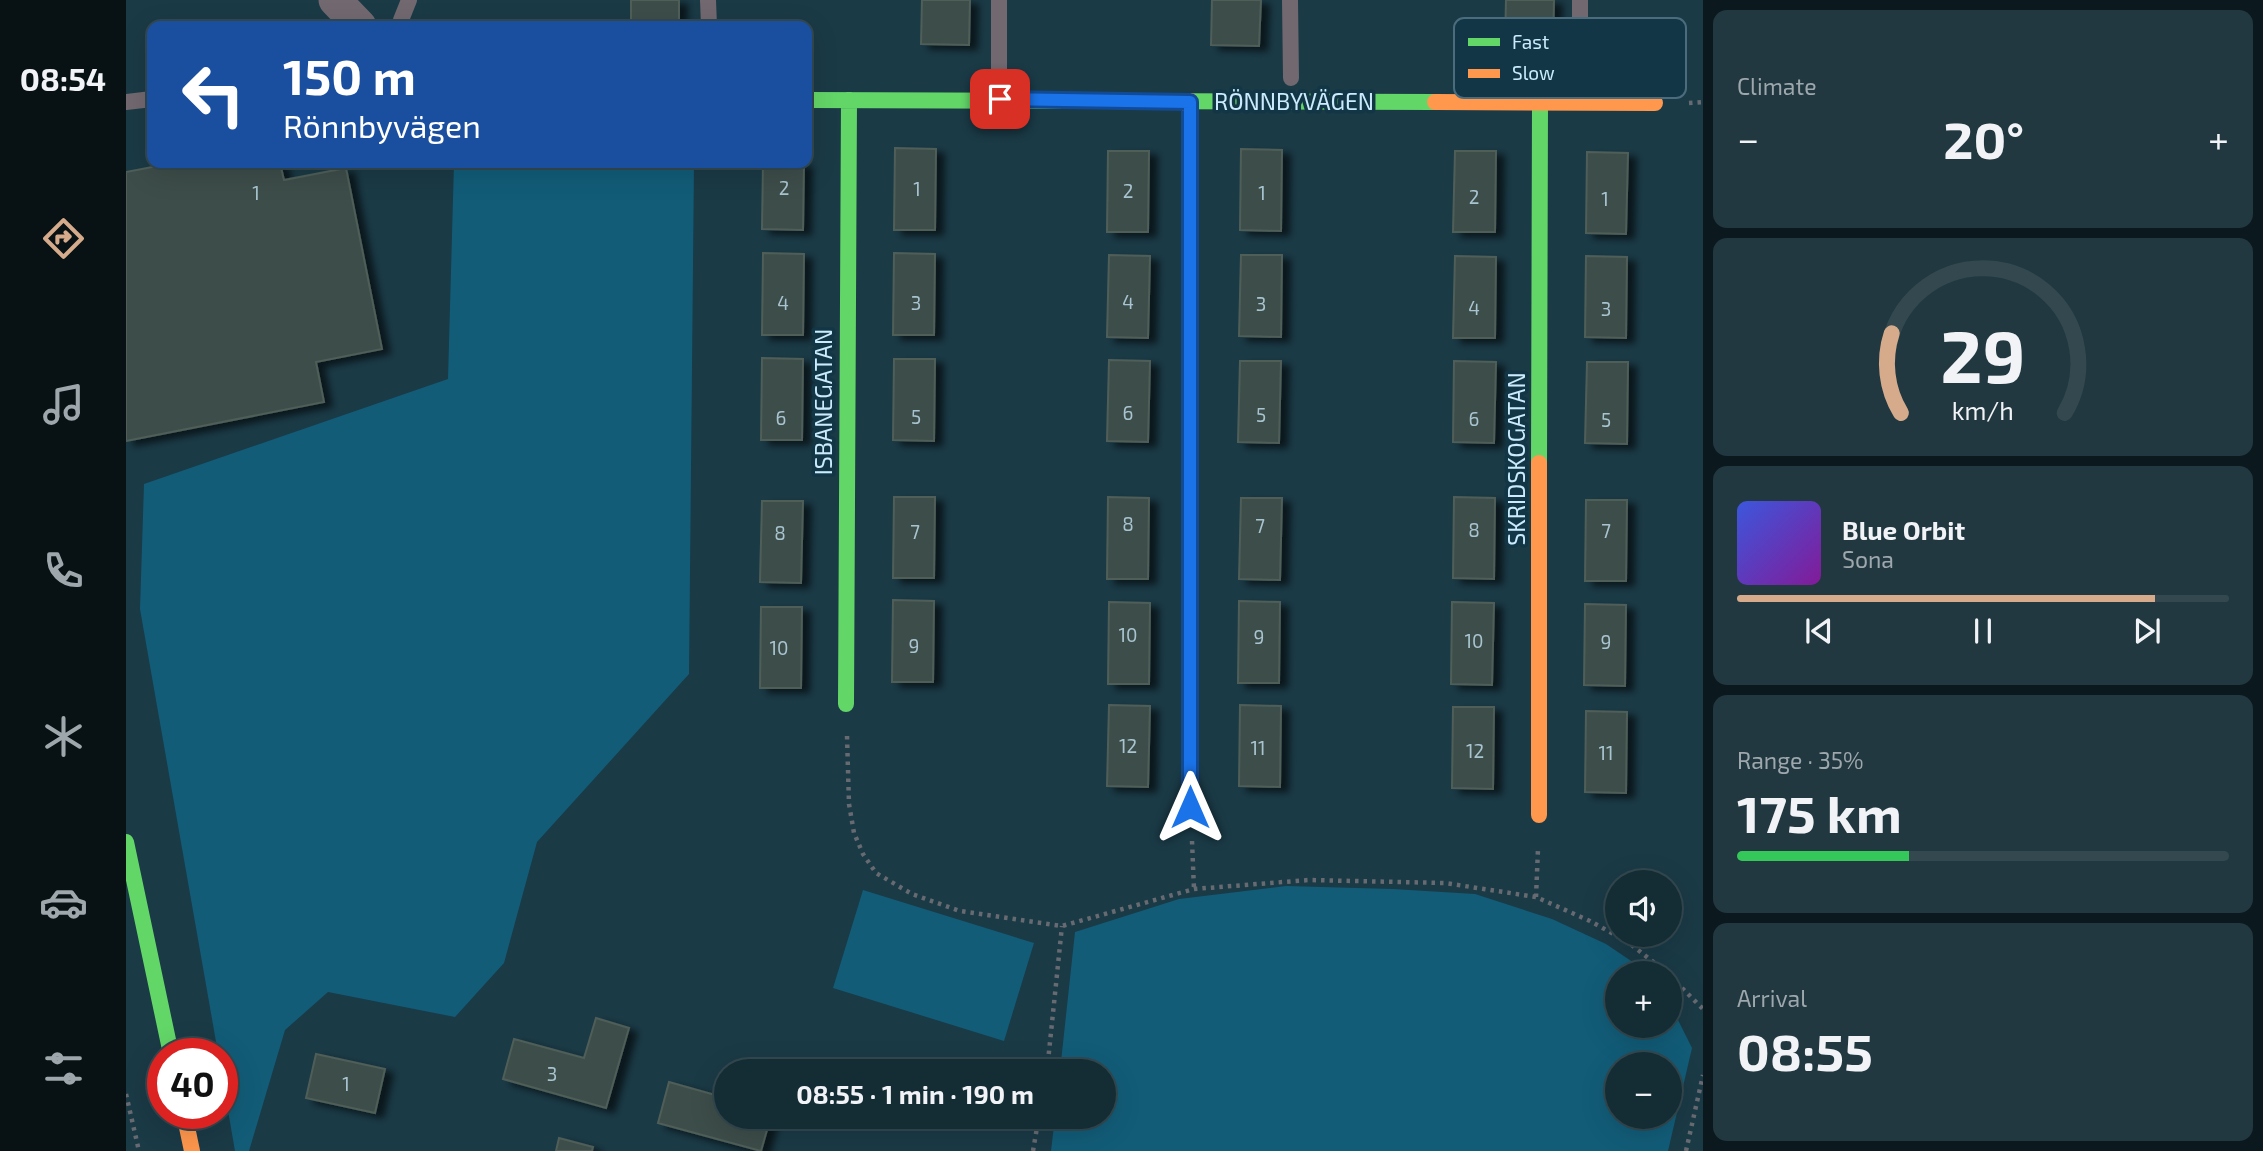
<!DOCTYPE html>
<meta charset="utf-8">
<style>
:root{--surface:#142c34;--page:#213840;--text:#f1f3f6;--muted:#9da7ac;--line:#33484f;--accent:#d6ab8b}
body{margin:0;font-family:"Exo 2",sans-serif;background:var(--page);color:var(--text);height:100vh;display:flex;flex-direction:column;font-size:26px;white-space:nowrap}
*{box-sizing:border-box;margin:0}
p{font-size:23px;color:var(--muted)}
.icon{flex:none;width:38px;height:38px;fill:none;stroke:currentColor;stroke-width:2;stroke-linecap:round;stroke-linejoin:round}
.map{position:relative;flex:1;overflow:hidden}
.panel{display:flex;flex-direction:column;gap:10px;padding:10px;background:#0b181d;width:560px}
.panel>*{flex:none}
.banner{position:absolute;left:21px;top:21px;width:665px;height:147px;border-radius:14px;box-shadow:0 7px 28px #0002,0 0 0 2px var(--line);background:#1a4fa0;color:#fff;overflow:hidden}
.buttons{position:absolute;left:1479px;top:870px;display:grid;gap:14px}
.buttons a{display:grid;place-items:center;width:77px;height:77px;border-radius:50%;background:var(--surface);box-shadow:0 7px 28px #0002,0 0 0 2px var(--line);font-size:35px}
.speed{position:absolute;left:21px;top:1038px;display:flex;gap:14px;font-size:35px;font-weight:700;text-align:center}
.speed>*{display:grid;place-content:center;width:91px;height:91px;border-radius:50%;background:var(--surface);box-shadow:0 7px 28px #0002,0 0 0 2px var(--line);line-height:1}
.speed .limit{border:10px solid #d22;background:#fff;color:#111}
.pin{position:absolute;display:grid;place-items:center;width:60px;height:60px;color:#fff;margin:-30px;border-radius:14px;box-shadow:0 4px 10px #0006}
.me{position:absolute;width:77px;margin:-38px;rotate:0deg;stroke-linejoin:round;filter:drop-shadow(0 0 5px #0008)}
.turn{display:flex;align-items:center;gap:24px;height:147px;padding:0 21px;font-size:32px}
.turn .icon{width:91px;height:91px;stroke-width:2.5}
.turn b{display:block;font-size:49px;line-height:60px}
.big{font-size:52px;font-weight:700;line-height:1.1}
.panel .widget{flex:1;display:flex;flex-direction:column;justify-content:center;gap:10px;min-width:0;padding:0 24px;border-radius:14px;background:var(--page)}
.panel .dial{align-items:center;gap:0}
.dial svg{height:182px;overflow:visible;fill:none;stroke:var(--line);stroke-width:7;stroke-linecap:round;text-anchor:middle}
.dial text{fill:var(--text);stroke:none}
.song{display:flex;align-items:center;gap:21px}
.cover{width:84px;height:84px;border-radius:10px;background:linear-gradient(135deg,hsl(230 70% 55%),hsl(290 70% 35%))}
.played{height:7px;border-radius:4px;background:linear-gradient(90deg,var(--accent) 85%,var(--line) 85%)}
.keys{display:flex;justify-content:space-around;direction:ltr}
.heat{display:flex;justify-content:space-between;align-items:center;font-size:38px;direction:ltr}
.charge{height:10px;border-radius:5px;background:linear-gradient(90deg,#34c759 35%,var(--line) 0)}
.trip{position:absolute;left:588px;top:1059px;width:402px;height:70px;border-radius:35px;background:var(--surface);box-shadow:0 7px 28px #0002,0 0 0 2px var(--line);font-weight:700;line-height:70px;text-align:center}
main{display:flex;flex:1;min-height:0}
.dock{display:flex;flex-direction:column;width:126px;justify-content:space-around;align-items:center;background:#081215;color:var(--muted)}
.dock .icon{width:49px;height:49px}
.dock .active{color:var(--accent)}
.dock b{font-size:32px;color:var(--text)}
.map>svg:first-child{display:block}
.green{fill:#125c78;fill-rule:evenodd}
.building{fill:#3e4e4a;stroke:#4f5e59;stroke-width:2;filter:url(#shadow)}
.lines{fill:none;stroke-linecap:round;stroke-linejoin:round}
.path{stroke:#686a72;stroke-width:4.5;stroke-dasharray:3.5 5;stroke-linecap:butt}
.lane{stroke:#726870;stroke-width:16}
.street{stroke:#726870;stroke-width:33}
.fast{stroke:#63d668;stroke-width:16}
.slow{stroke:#ff974d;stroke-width:16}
.route-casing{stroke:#114b97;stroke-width:18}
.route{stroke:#1a73e8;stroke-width:12}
.labels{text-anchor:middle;stroke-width:7;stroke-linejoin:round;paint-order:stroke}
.number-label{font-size:19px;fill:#a8c4d0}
.street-label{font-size:23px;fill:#cbebfd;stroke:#123646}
.key{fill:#123646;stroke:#4a6c7d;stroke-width:2}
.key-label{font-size:19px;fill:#cbebfd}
</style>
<main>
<nav class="dock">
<b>08:54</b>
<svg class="icon active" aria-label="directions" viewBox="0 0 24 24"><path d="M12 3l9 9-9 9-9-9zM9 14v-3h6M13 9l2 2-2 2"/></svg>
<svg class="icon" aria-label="music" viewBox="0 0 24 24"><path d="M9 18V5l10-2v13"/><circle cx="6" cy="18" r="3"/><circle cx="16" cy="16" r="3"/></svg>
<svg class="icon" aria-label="phone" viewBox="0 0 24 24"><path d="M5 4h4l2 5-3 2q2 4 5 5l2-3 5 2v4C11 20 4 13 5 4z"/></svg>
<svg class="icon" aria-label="climate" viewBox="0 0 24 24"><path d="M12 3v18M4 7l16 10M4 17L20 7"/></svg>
<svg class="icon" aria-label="car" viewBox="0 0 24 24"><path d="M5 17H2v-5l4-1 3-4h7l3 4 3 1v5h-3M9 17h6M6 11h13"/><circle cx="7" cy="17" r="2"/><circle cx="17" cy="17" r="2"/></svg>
<svg class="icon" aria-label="filters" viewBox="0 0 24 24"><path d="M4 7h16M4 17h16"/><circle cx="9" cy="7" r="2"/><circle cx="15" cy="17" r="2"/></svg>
</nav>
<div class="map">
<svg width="1577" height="1151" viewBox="0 0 1577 1151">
<defs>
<filter id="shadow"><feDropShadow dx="8" dy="4.5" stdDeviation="3.5" flood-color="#0009"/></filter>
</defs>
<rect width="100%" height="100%" fill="#1a3a46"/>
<!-- green -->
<path class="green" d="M 328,163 L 568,163 L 563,674 L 411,842 L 378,963 L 329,1017 L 202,992 L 159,1030 L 123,1151 L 109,1151 L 96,1076 L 96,1054 L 92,1053 L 14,609 L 18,484 L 322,379 Z
M 1160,886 L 1267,889 L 1349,894 L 1426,919 L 1480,944 L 1523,973 L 1491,973 L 1491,1026 L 1544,1026 L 1544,1004 L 1566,1048 L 1542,1151 L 925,1151 L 929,1117 L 978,1116 L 978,1071 L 934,1071 L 949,932 L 1053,899 ZM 1491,1064 L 1544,1064 L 1544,1116 L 1491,1116 Z
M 737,890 L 908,943 L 878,1041 L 707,988 Z"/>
<!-- building -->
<path class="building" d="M 505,0 L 553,0 L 553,26 L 505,26 Z
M 796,0 L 844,0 L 843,45 L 795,44 Z
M 1086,0 L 1135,0 L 1133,46 L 1085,45 Z
M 1380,0 L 1428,0 L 1427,46 L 1379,45 Z
M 769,148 L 810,149 L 809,230 L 768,230 Z
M 1115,149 L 1156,150 L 1155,231 L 1114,230 Z
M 982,151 L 1023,151 L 1022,232 L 981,232 Z
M 1329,151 L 1370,151 L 1369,232 L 1327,232 Z
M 1461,152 L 1502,153 L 1500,234 L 1460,233 Z
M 47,163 L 154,163 L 158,180 L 220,168 L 256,349 L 190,362 L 198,402 L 0,441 L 0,172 Z
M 637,163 L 678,163 L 677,230 L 636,229 Z
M 637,253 L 678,254 L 677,335 L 636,335 Z
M 768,253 L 809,254 L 808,335 L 767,335 Z
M 983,255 L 1024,256 L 1022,338 L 981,337 Z
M 1115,255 L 1156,255 L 1155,337 L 1113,336 Z
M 1329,256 L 1370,257 L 1369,338 L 1327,338 Z
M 1460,256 L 1501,257 L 1500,338 L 1459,337 Z
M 636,358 L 677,359 L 676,440 L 635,440 Z
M 768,359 L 809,359 L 808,441 L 767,440 Z
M 983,360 L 1024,361 L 1022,442 L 981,441 Z
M 1114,361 L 1155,361 L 1153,443 L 1112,442 Z
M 1328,361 L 1370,362 L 1368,443 L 1327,442 Z
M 1461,362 L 1502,362 L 1501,444 L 1459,443 Z
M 768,497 L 809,497 L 808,578 L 767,578 Z
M 982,497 L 1023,498 L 1022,579 L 981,579 Z
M 1328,497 L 1369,498 L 1368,579 L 1327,578 Z
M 1115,498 L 1156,498 L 1154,580 L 1113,579 Z
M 1460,500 L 1501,500 L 1500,581 L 1459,581 Z
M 636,501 L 677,501 L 675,583 L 634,582 Z
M 767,600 L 808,601 L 807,682 L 766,682 Z
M 1113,601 L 1154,602 L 1153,683 L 1112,683 Z
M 983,602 L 1024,603 L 1023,684 L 982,684 Z
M 1326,602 L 1368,603 L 1366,685 L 1325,684 Z
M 1459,604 L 1500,605 L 1499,686 L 1458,685 Z
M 635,607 L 676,607 L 675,688 L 634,688 Z
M 983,705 L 1024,706 L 1022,787 L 981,786 Z
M 1114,705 L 1155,706 L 1154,787 L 1113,786 Z
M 1327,707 L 1368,707 L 1367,789 L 1326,788 Z
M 1460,711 L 1501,712 L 1500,793 L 1459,792 Z
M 470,1018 L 503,1028 L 480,1108 L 377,1079 L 388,1039 L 458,1058 Z
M 190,1054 L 259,1069 L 249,1113 L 180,1098 Z
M 624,1062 L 657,1071 L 622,1071 Z
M 543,1082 L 600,1098 L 600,1116 L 645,1116 L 635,1151 L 532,1123 Z
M 433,1138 L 467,1147 L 466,1151 L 430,1151 Z"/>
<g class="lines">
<!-- path -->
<path class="path" d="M 1563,103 L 1577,102
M 721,736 L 723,804 L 728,833 L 737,854 L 750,873 L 786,894 L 834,911 L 936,926 L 1068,889 L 1183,880 L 1319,883 L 1410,897 L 1464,921 L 1502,942 L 1541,973
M 1066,841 L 1068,889
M 1410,897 L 1412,849
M 1544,976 L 1577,1009
M 921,1071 L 936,926
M 0,1094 L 13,1151
M 907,1151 L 913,1116
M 1560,1151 L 1577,1075"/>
<!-- lane -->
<path class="lane" d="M 582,0 L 583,26
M 873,0 L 873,74
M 1164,0 L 1165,78
M 1454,0 L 1454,77
M 275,20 L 283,0
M 0,102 L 26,99"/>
<!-- street -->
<path class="street" d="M 209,0 L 234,26"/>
<!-- fast -->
<path class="fast" d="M 681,100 L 1309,102
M 1413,463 L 1414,102
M 1064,555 L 1064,807
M 720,704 L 723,100
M 0,842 L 45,1054"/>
<!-- slow -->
<path class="slow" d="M 1064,101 L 1064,555
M 1309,102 L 1529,103
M 1413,815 L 1413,463
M 58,1113 L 66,1151"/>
</g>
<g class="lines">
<defs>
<path id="route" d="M 874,99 L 1064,102 L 1064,807"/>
</defs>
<!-- route casing -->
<use href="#route" class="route-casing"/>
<!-- route -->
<use href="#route" class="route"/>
</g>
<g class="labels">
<!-- number labels -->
<g class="number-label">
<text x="658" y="195">2</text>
<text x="791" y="196">1</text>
<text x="1002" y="198">2</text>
<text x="130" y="200">1</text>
<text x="1136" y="200">1</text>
<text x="1348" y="204">2</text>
<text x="1479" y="206">1</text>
<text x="1002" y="309">4</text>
<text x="657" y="310">4</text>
<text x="790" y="310">3</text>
<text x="1135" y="311">3</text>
<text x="1348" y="315">4</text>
<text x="1480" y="316">3</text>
<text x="1002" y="420">6</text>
<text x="1135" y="422">5</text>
<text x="790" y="424">5</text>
<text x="655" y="425">6</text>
<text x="1348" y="426">6</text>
<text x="1480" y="427">5</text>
<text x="1002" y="531">8</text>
<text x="1134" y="533">7</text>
<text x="1348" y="537">8</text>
<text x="1480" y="538">7</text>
<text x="789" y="539">7</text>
<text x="654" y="540">8</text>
<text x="1002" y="642">10</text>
<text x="1133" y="644">9</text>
<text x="1348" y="648">10</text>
<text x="1480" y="649">9</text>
<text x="788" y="653">9</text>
<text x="653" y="655">10</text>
<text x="1002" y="753">12</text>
<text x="1132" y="755">11</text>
<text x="1349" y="758">12</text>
<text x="1480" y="760">11</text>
<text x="426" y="1081">3</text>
<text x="220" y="1091">1</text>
</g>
<!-- street labels -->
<g class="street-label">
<text x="1168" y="110">RÖNNBYVÄGEN</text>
<text transform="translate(698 402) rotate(-90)" y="8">ISBANEGATAN</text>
<text transform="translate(1391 459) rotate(-90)" y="8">SKRIDSKOGATAN</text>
</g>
</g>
<!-- legend -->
<rect x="1328" y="18" width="232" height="80" rx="10" class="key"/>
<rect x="1342" y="38" width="32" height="8" fill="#63d668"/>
<rect x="1342" y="69" width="32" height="9" fill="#ff974d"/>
<g class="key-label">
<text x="1386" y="49">Fast</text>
<text x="1386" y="80">Slow</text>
</g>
</svg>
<div class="buttons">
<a><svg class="icon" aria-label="sound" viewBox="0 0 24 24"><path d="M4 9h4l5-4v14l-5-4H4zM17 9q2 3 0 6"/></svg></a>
<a>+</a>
<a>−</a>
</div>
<div class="speed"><div class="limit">40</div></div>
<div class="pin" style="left:874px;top:99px;background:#d93025"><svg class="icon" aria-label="arrive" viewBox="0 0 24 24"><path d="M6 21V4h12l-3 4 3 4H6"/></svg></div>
<svg class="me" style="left:1064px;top:807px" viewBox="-20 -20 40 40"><path d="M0-17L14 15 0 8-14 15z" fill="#1a73e8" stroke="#fff" stroke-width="4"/></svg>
<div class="trip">08:55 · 1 min · 190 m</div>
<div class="banner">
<div class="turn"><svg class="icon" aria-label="left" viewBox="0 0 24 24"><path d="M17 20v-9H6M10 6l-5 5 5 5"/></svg><div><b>150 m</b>Rönnbyvägen</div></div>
</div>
</div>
<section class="panel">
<div class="widget"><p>Climate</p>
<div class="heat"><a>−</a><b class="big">20°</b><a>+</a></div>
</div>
<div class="widget dial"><svg viewBox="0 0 100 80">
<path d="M14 69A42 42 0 1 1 86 69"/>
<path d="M14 69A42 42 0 0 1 10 34" stroke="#d6ab8b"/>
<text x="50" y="56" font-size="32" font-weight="700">29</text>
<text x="50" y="72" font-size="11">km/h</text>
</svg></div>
<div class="widget">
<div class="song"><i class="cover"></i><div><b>Blue Orbit</b><p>Sona</p></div></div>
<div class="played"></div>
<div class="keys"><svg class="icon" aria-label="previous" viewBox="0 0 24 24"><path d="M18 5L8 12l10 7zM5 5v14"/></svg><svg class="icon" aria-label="pause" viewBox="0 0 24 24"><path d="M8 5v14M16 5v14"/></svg><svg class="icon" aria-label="next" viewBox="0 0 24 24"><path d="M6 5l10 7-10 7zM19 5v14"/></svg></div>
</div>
<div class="widget"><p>Range · 35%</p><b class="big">175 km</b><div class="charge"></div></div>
<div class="widget"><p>Arrival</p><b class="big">08:55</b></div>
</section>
</main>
